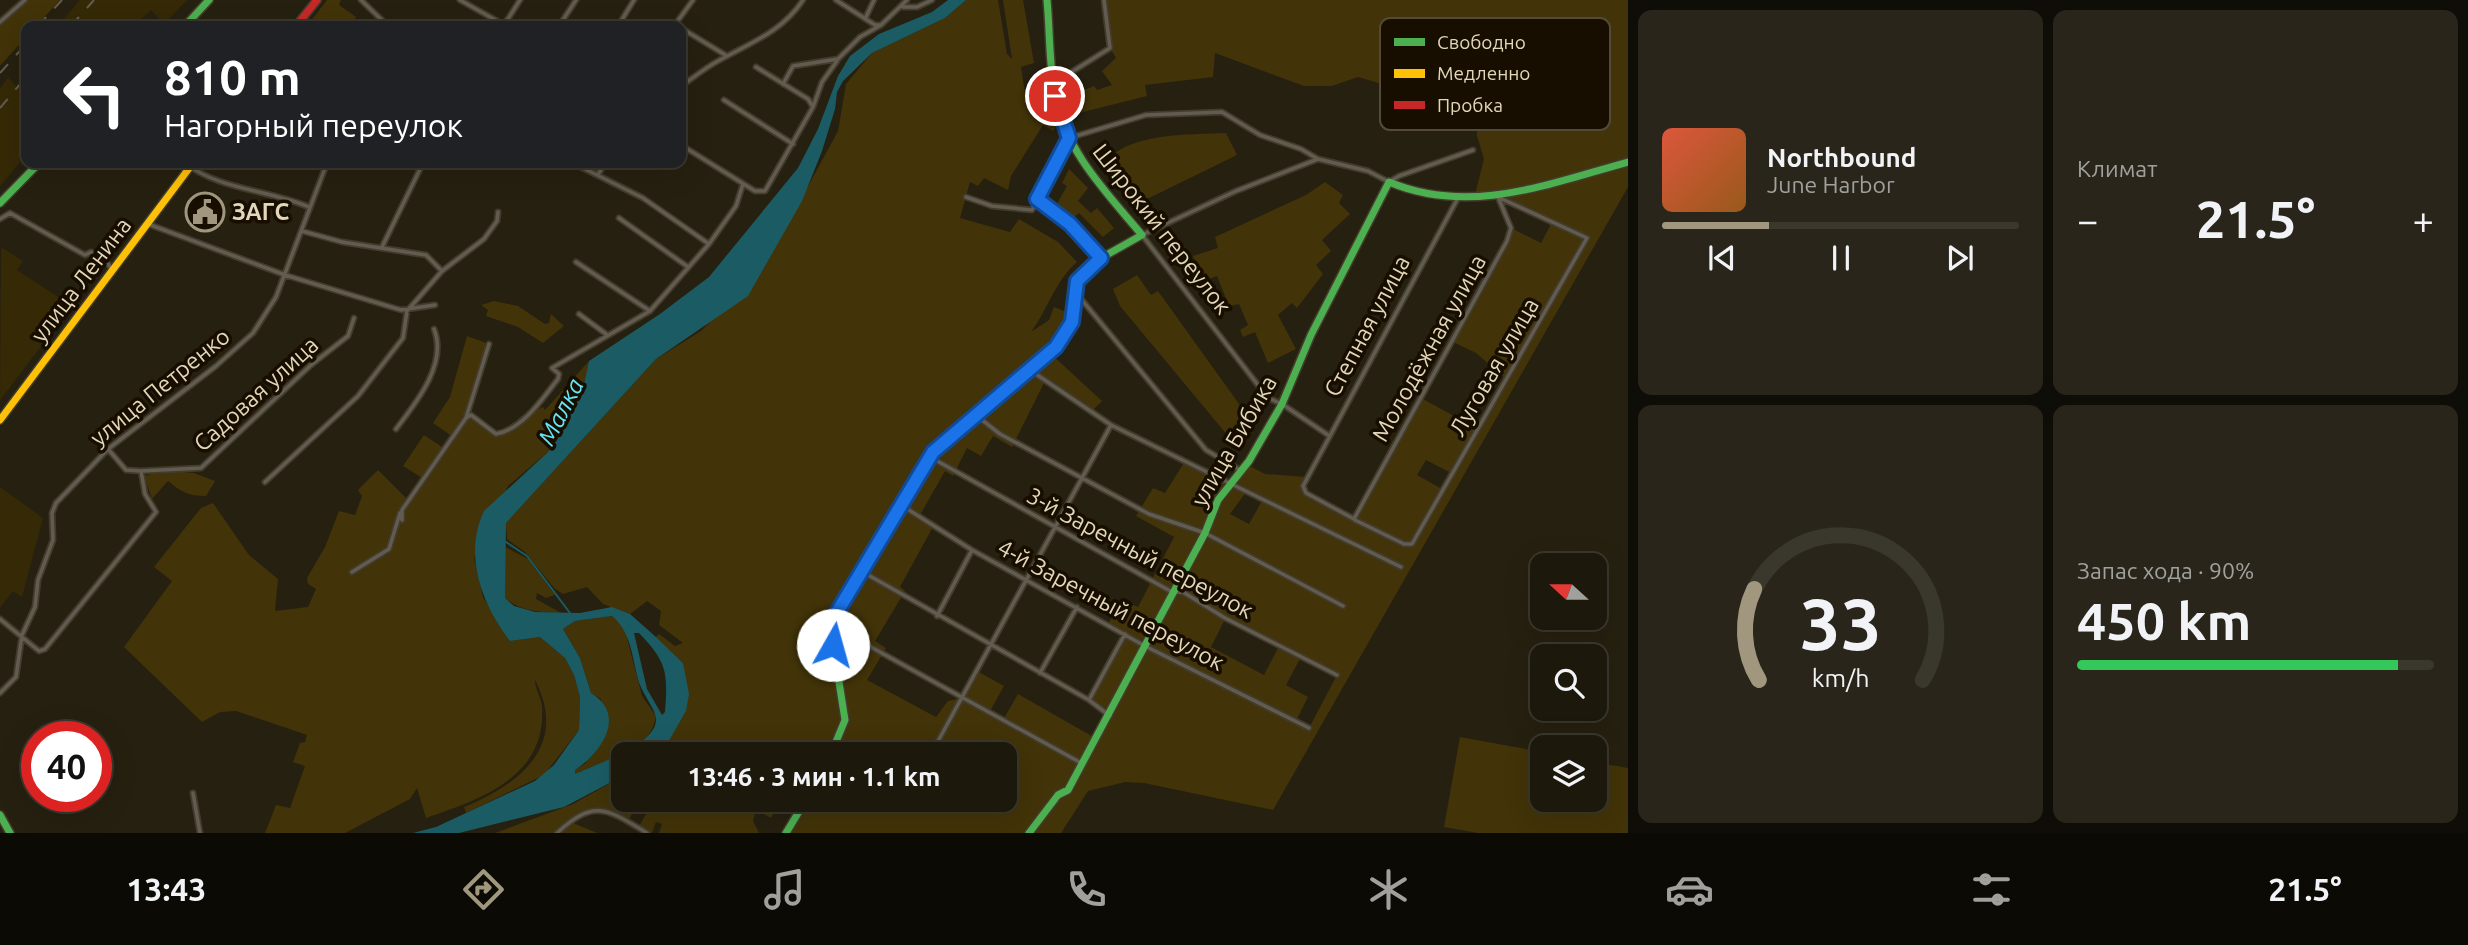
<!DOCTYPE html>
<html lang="ru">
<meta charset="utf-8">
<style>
:root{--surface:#1c180c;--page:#29251a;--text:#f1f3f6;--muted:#a0a09d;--line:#3a372d;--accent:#a1977e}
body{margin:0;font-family:Ubuntu,sans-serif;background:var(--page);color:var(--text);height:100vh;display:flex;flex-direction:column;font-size:26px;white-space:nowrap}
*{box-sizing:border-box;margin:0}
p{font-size:23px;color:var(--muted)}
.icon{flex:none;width:38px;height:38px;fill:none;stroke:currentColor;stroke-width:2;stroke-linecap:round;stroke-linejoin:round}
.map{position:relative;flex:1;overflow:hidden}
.sheet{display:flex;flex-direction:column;gap:10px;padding:10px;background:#0f0d07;width:840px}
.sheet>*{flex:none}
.guide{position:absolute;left:21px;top:21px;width:665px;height:147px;border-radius:14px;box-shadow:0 7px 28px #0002,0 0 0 2px var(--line);background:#202124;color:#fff;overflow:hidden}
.needle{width:46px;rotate:291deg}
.fabs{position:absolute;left:1530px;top:553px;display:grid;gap:14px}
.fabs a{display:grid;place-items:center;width:77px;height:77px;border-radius:14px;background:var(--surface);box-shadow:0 7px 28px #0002,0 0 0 2px var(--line);font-size:35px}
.speed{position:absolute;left:21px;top:721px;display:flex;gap:14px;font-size:35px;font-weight:700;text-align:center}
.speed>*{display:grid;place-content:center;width:91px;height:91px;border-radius:50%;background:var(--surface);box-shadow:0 7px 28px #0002,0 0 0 2px var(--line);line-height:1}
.speed .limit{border:10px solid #d22;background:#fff;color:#111}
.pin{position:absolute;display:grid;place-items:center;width:60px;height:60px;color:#fff;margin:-30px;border:4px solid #fff;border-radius:50%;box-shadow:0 2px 7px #0007}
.me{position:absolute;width:77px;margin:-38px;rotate:7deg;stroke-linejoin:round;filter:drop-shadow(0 0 5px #0008)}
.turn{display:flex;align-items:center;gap:24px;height:147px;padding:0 28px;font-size:32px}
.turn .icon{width:91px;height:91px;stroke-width:2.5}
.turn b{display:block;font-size:49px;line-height:60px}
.big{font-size:52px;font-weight:600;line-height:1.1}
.sheet .widget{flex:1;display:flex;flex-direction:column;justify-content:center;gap:10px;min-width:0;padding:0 24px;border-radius:14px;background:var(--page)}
.sheet .dial{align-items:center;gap:0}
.dial svg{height:182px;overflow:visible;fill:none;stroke:var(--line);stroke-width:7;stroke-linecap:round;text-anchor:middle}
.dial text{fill:var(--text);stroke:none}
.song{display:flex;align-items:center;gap:21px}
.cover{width:84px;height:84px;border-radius:10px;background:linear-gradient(135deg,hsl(10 70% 55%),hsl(30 70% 35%))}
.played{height:7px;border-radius:4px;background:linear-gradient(90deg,var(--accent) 30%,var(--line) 30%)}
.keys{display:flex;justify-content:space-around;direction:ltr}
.heat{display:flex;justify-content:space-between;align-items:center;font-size:38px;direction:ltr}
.charge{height:10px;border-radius:5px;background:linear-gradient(90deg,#34c759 90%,var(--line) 0)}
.sheet .tiles{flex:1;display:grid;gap:10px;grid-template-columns:repeat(2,1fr)}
.trip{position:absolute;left:611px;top:742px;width:406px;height:70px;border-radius:14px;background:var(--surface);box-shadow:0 7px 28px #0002,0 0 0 2px var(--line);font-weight:600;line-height:70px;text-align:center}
.tabs{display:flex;height:112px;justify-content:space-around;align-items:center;background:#0b0a05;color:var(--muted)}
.tabs .icon{width:49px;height:49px}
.tabs .active{color:var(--accent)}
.tabs b{font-size:32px;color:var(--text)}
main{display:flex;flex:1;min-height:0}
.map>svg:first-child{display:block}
.built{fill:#352906}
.green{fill:#423308;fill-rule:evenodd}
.water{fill:#1b5c64;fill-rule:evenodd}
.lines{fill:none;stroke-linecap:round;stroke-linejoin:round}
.stream{stroke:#1b5c64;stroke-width:2}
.street-casing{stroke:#433c2d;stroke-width:7}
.fast-casing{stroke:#433c2d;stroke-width:10}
.slow-casing{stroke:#433c2d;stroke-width:10}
.jam-casing{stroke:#433c2d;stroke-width:10}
.street{stroke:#625c50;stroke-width:3.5}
.fast{stroke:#4caf50;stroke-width:7}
.slow{stroke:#ffc107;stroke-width:7}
.jam{stroke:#c62828;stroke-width:7}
.rail{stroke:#625d51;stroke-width:2;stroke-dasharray:12 12;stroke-linecap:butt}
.route-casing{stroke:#114b97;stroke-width:18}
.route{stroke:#1a73e8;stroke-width:12}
.labels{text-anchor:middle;stroke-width:7;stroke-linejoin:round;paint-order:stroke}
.poi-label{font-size:23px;font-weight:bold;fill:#e3d7ba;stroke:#170e00;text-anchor:start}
.street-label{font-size:23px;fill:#e3d7ba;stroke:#170e00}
.water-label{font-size:24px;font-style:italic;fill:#64e7fa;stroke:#170e00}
.key{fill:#170e00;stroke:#544a38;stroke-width:2}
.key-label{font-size:19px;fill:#e3d7ba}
</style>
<main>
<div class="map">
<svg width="1628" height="833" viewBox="0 0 1628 833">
<rect width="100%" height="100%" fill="#262010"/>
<!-- built -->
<path class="built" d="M 80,0 L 187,0 L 164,24 L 151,10 L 134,26 L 58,26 Z
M 8,78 L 26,95 L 26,155 L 0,186 L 0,88 Z
M 1,247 L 23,261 L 17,270 L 72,306 L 0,400 Z
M 0,487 L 43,518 L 22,597 L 13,591 L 0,608 Z"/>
<!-- green -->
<path class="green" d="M 25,0 L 60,0 L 36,26 L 26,26 L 26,37 L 0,66 L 0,22 Z
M 327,0 L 341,0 L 339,5 L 356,17 L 350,26 L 307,26 Z
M 966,0 L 998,0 L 1007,54 L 1012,59 L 1003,0 L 1023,0 L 1034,63 L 1021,67 L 1026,99 L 1033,103 L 1055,95 L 1062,121 L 1053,131 L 1043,125 L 1011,176 L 1008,190 L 984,178 L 978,186 L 970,182 L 960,218 L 1010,232 L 1019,219 L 1058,242 L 1077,262 C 1055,281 1048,309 1031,332 L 1049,320 L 1054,307 L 1069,313 L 1061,335 L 1043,355 L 930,450 L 821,628 L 832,625 L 930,457 L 1050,353 L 1102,401 L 1093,410 L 1046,379 L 1012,447 L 993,436 L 981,456 L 967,448 L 953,476 L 945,471 L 920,515 L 934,525 L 900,587 L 905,591 L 875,641 L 886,648 L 867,680 L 936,717 L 948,701 L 962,698 L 977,671 L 1004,686 L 989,713 L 1003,720 L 1018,694 L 1097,739 L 1110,716 L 1089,700 L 1125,634 L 1108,624 L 1122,600 L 1138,607 L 1174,537 L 1136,516 L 1153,488 L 1165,493 L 1185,461 L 1231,483 L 1246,464 L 1265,474 L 1307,477 L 1303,486 L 1306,493 L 1354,519 L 1421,398 L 1478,429 L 1507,380 L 1476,353 L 1451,341 L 1507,241 L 1511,228 L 1541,243 L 1552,222 L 1498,197 L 1475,195 L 1484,159 L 1477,136 L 1476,111 L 1407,112 L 1385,85 L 1358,77 L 1332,86 L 1304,86 L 1215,53 L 1213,77 L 1145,85 L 1147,96 L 1079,113 L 1072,95 L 1094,86 L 1097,90 L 1112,85 L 1102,71 L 1116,58 L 1110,48 L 1104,0 L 1628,0 L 1628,187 L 1273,810 L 1144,783 L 1125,782 L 1088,791 L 1061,833 L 786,833 L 806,800 L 1004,800 L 1004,754 L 660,754 L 686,711 L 683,663 L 656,637 L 659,634 L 675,646 L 683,643 L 659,625 L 661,611 L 647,601 L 630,614 L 603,604 L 587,587 L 563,594 L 554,588 L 525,552 L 507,539 L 506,523 L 656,359 L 701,331 L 762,271 L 838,131 L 846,84 L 872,53 L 945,18 ZM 1426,460 L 1453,474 L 1444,490 L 1417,475 ZM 1247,491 L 1263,499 L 1249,524 L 1230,514 ZM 1225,619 L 1279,646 L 1264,675 L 1211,647 ZM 1301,657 L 1337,675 L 1309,728 L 1296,721 L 1308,697 L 1286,685 Z
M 1226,133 L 1237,155 L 1143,201 L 1106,160 C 1135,132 1188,135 1226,133 Z
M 1069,169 L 1088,188 L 1078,201 L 1091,213 L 1097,208 L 1114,228 L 1103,237 L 1079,213 L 1068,222 L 1053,211 L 1067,186 L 1062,183 Z
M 1325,182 L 1343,195 L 1339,203 L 1350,214 L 1322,240 L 1331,251 L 1316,265 L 1323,274 L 1297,308 L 1292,303 L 1278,315 L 1296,349 L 1268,363 L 1255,332 L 1243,337 L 1240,330 L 1248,325 L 1239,304 L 1229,306 L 1217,276 L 1204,281 L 1193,256 L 1218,248 L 1215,237 L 1306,195 Z
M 1137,275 L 1151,295 L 1158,291 L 1252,422 L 1233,442 L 1120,306 L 1113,289 Z
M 494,301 L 518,306 L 545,324 L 549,323 L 551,314 L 564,326 L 543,343 L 518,327 L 486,316 L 488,310 L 481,305 Z
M 467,336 L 489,344 L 466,417 L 471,415 L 496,434 C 513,429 526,414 543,407 L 545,410 L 589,361 L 584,384 L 567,412 L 563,431 L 548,452 L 508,486 L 474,558 L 483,597 L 510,641 L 540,637 L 565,658 L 574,675 L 580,697 L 579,730 L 544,775 L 466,813 L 464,807 C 520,784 569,746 535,680 C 535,689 541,697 542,706 C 547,778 480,799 426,818 L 417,788 L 410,799 L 345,833 L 265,833 L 276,805 L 290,808 L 305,766 L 293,762 L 300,743 L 305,742 L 307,735 L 236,711 L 220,712 L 202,722 L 124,647 L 172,581 L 154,567 L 201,508 L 213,503 L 249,555 L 278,579 L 275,611 L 308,607 L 316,589 L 308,584 L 307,578 L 325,547 L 339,511 L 355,515 L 362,496 L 358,490 L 378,470 L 408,500 L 424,479 L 403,466 L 424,435 L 445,449 L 453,437 L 433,423 L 450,397 Z
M 165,470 L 194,473 L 215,481 L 206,496 C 189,496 181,492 168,481 L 152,499 L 144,476 Z
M 505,547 L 528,559 L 555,595 L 546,598 L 537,593 L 536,599 L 561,613 C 541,612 521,612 505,598 Z
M 612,616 L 624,626 L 642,696 L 656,716 C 652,752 601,761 575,774 L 575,770 L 586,763 L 601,699 L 591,693 L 580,658 L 563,629 L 575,621 Z
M 1460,737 L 1542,752 L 1542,800 L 1594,800 L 1594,762 L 1628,768 L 1628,833 L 1478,833 L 1444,827 Z
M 623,776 L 623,800 L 640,800 L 628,821 L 613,813 L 594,808 L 571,822 L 597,833 L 495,833 L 573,804 Z
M 651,800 L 787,800 L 783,806 L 779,804 L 771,818 L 760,812 L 755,814 L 753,821 L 759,833 L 659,833 L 662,824 L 656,822 L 652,833 L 638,828 L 653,802 Z"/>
<!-- water -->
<path class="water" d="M 948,0 L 966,0 L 945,18 L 872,53 L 843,81 L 837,92 L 835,109 L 822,151 L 802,201 L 748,296 L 656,359 L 506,523 L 505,598 L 514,606 L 535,612 L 580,613 L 612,607 L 630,614 L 656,637 L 683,663 L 689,694 L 686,711 L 663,751 L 660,754 L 623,754 L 623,776 L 564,807 L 459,833 L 413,833 L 436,827 L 535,781 L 554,765 L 579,730 L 580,697 L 574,675 L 565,658 L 540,637 L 510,641 C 482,604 463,556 484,511 L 548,452 L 563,431 L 567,412 L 584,384 L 589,361 L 660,314 L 709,277 L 798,168 L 818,129 L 838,76 L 850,56 L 879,34 L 932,12 ZM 612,616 C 631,632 632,656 638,679 C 641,692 655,708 656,718 C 659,744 594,765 575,774 L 575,770 C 602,752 627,715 591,693 L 580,658 L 563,629 L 575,621 ZM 634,633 L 639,633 C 667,662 668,672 665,712 L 662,715 L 647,689 Z"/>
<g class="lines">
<!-- stream -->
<path class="stream" d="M 506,542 L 527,556 L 570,613"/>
<defs>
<path id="street" d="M 361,0 L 388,26
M 460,0 L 506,26
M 836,0 L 875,25 L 881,25 L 907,0
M 903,7 L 917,7 L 932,0
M 865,19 L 874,0
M 0,22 L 25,0
M 504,25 L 520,0
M 559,26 L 576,0
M 618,26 L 634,0
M 674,26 L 693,0
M 681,28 L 727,56
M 1053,77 L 1070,73 L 1110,48 L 1104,0
M 783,84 L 793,66 L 838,59 L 860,37 L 881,25
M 681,86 C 693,78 705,68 718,61 C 750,43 782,32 803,0
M 724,100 L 793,144
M 813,107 L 822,82 L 837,61
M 681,145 L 755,191 L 765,191 L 813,107 L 808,99 L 756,67
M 1318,159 L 1236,191 L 1142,235 L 1268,398 L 1282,404 L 1328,435
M 185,163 C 219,190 270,190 309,207
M 573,163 L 643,198 L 709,244
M 599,173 L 605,163
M 1459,196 L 1303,486 L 1306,493 L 1354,519 L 1507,241 L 1511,228 L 1498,197
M 966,197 L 992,206 L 1032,210 L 1069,138 L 1146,115 L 1222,112 L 1260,135 L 1301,149 L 1318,159 L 1368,171 L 1389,182 L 1399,176 L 1473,150
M 1037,199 L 1070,224 L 1101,258
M 619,218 L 688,267
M 0,219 L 10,213 L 85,255 L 91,252 L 107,262 L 112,270
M 148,224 L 285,275 L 401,310 L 435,305
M 302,231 L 342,242 L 426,255 L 442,271
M 382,247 L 423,163
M 576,262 L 650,311
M 1077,294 L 1206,450 L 1240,470
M 579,314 L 606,334
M 1030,370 L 1111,425 L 1401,567
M 977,416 L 1000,434 L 1149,514 L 1205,533 L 1343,606
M 466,418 L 489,344
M 396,429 C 416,403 448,364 434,329
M 108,449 L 126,470 L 141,471
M 930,457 L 1172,592 L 1183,592 L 1225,618 L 1337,675
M 265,482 L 358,396 L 403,338 L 407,311 L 442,271 L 484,239 L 497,221 L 498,212
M 901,505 L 972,550 L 1145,646 L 1309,728
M 402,520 L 402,510 L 466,418 L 471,415 L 496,434 C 523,429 542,399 558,379 L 559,374 L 552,368 L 650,311 L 709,244 L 736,206 L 743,184
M 1355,520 L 1404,544 L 1412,544 L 1587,238 L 1500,198
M 861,571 L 1089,700 L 1110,716
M 352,572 L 389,549 L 400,513
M 937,616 L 972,550
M 0,619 L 39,651 L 45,649 L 156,512 L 145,494 L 141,471 L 201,468 L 311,365 L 348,336 L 354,318
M 831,625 L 1083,764
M 1040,673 L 1077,607
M 0,693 L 16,677 L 22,635 L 35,607 L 38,580 L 53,540 L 52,513 L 56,503 L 108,449 L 216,366 L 253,333 L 276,297 L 327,163
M 1089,700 L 1125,634
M 937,743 L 1111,425
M 193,793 L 200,833
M 557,833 C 595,798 607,809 647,833"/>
<path id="fast" d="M 185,26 L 209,0
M 0,203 L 39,163
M 831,754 L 845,720 L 831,631 L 833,619 L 843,601 L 933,452 L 1050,353 L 1071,322 L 1078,279 L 1101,258 L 1142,235 C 1107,193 1066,152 1055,96 C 1049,65 1050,32 1047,0
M 0,815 L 10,833
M 786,833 L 806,800
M 1029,833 L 1058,795 L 1068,790 L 1205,533 L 1218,500 L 1249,461 L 1282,404 L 1311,335 L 1389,182 C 1470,216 1548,184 1628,162"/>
<path id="slow" d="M 0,420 L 193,163"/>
<path id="jam" d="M 296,26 L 317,0"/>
</defs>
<!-- street casing -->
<use href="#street" class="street-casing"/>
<!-- fast casing -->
<use href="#fast" class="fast-casing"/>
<!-- slow casing -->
<use href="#slow" class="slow-casing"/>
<!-- jam casing -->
<use href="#jam" class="jam-casing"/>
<!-- street -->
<use href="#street" class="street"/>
<!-- fast -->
<use href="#fast" class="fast"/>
<!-- slow -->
<use href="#slow" class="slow"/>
<!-- jam -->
<use href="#jam" class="jam"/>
<!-- rail -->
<path class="rail" d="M 38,26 L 62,0
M 71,26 L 94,0
M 0,73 L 26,44
M 0,108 L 26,77"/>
</g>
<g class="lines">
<defs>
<path id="route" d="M 833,645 L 833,619 L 933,452 L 1056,347 L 1072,322 L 1077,281 L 1101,258 L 1070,224 L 1037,199 L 1069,138 L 1055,96"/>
</defs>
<!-- route casing -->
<use href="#route" class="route-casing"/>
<!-- route -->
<use href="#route" class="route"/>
</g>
<!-- icons -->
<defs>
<symbol id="civic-ring" viewBox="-11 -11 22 22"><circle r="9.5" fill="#170e00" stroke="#a1977e" stroke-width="1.5"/><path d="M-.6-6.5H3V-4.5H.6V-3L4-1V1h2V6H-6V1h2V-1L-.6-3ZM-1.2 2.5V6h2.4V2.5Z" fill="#a1977e"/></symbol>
</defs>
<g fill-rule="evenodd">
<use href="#civic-ring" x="183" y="190" width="44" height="44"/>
</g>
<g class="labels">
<!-- poi labels -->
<g class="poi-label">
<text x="232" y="220">ЗАГС</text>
</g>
<!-- street labels -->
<g class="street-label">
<text transform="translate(1162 229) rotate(52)" y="8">Широкий переулок</text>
<text transform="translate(81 280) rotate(-53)" y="8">улица Ленина</text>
<text transform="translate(1367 326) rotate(-62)" y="8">Степная улица</text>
<text transform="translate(1429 348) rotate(-61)" y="8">Молодёжная улица</text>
<text transform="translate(1494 367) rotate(-60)" y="8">Луговая улица</text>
<text transform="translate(160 387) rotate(-39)" y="8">улица Петренко</text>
<text transform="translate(256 394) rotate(-42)" y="8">Садовая улица</text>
<text transform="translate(1234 441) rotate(-60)" y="8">улица Бибика</text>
<text transform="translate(1140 553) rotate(28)" y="8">3-й Заречный переулок</text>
<text transform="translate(1111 605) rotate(28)" y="8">4-й Заречный переулок</text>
</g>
<!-- water labels -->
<g class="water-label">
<text transform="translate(561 412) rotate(-63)" y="8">Малка</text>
</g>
</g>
<!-- legend -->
<rect x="1380" y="18" width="230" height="112" rx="10" class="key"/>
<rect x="1394" y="38" width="31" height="8" fill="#4caf50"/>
<rect x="1394" y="69" width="31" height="9" fill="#ffc107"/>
<rect x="1394" y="101" width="31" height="8" fill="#c62828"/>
<g class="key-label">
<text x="1437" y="49">Свободно</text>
<text x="1437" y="80">Медленно</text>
<text x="1437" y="112">Пробка</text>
</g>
</svg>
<div class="fabs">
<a><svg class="needle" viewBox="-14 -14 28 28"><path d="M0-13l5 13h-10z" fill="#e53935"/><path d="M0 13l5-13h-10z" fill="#a0a09d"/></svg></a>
<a><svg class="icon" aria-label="search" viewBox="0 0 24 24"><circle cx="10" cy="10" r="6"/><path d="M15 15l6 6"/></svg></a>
<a><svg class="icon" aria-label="layers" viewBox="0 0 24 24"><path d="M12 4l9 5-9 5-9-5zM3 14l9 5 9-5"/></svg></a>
</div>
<div class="speed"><div class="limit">40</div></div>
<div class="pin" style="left:1055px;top:96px;background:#d93025"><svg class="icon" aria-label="arrive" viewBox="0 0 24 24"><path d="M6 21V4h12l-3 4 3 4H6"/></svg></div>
<svg class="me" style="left:833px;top:645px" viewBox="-20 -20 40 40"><circle r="19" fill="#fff"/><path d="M0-13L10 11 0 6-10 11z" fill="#1a73e8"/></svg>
<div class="trip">13:46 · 3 мин · 1.1 km</div>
<div class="guide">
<div class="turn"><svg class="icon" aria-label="left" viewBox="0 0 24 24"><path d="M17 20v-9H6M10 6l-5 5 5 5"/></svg><div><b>810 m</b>Нагорный переулок</div></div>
</div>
</div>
<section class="sheet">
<div class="tiles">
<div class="widget">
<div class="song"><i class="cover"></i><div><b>Northbound</b><p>June Harbor</p></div></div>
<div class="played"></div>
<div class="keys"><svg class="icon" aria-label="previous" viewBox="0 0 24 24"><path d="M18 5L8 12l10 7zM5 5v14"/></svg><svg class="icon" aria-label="pause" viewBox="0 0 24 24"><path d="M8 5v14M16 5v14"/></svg><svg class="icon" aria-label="next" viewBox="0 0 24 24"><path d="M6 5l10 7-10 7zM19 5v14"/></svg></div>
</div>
<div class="widget"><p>Климат</p>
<div class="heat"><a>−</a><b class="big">21.5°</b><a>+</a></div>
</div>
<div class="widget dial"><svg viewBox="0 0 100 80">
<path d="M14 69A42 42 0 1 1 86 69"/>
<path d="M14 69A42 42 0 0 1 12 29" stroke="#a1977e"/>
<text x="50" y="56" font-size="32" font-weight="700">33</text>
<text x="50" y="72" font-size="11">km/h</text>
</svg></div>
<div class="widget"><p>Запас хода · 90%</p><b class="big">450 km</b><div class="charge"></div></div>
</div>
</section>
</main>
<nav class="tabs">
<b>13:43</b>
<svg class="icon active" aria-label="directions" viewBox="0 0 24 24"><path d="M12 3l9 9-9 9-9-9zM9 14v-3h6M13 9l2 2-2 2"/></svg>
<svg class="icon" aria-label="music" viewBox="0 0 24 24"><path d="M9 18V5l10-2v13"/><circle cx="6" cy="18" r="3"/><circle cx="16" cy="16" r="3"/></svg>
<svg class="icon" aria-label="phone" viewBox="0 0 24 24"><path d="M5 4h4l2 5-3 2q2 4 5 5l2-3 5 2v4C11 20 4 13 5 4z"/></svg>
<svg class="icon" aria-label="climate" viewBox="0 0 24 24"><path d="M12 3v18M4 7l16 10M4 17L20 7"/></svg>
<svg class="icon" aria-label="car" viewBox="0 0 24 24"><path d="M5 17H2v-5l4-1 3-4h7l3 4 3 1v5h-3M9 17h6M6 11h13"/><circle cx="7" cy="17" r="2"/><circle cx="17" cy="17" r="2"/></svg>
<svg class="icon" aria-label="filters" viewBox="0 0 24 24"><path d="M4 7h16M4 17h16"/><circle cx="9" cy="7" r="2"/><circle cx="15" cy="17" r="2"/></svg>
<b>21.5°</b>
</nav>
